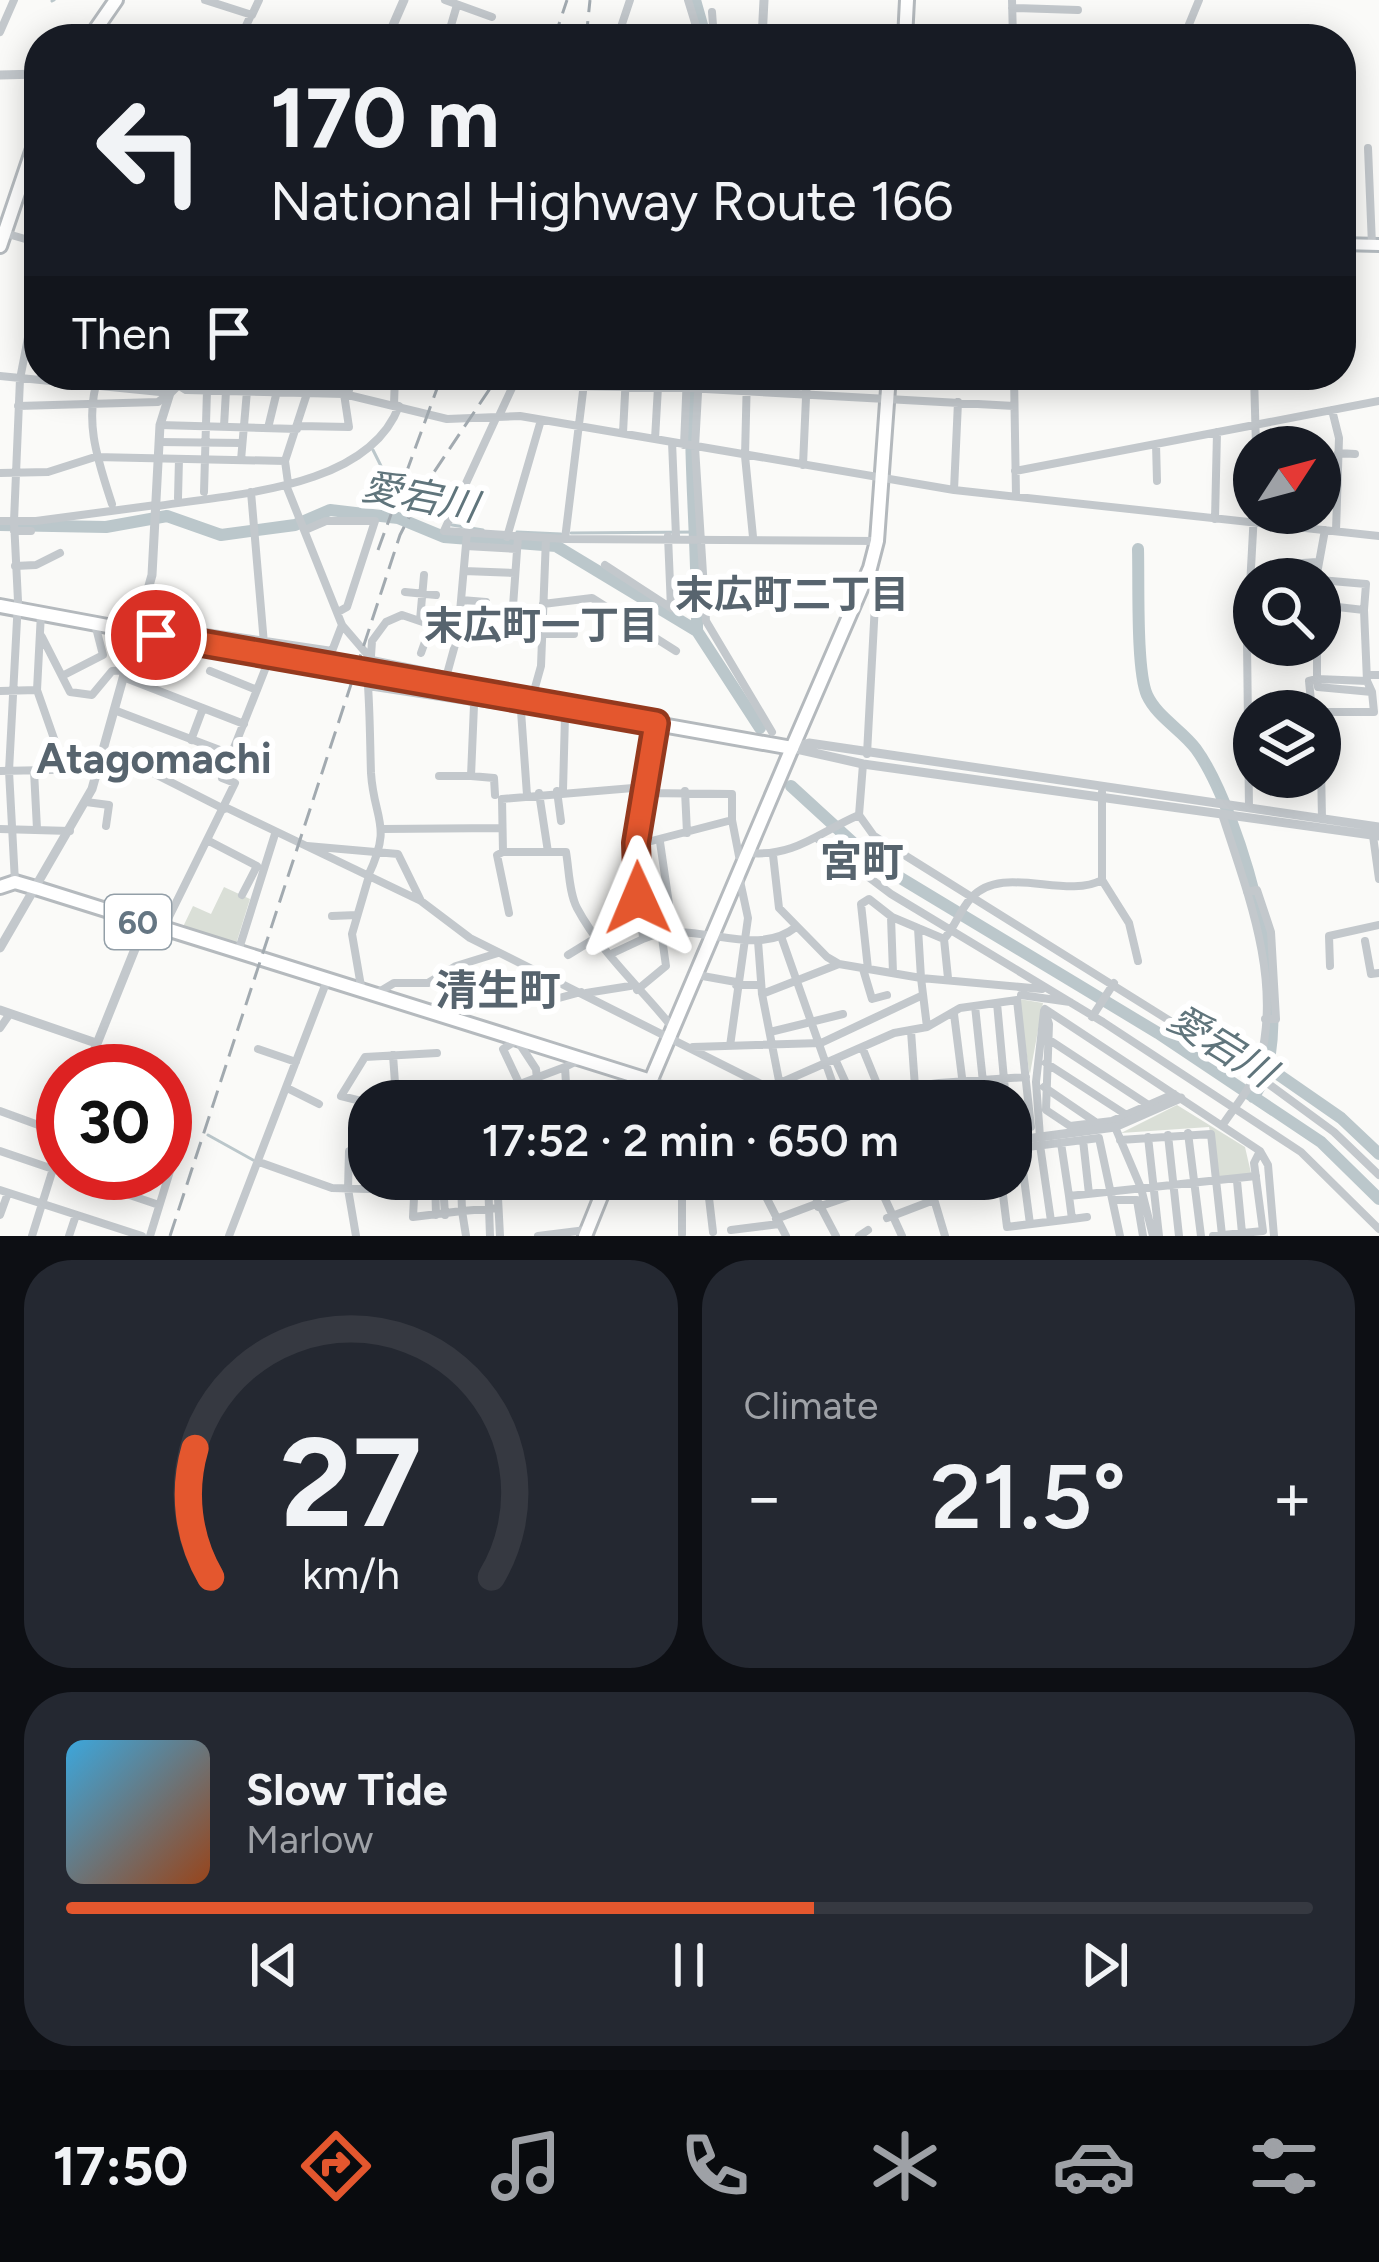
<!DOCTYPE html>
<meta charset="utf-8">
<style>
:root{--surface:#171b24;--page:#242831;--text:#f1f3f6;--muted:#9ea1a6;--line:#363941;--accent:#e4572e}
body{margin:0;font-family:Figtree,"Noto Sans JP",sans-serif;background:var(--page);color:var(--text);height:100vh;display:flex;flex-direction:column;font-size:45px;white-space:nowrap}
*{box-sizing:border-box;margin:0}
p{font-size:39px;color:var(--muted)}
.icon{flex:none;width:66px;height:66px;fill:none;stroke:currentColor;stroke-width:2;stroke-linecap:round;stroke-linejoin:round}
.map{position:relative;height:1236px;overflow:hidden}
.sheet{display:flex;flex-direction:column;gap:24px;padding:24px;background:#0d0f14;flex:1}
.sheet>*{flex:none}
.banner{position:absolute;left:24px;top:24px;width:1332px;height:366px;border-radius:48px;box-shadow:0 6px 30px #0003;background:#171b24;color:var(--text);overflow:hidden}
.needle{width:78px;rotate:54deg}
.tools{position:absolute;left:1233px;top:426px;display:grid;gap:24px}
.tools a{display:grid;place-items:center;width:108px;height:108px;border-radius:50%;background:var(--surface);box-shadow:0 6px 30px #0003;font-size:60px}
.speed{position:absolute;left:36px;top:1044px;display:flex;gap:24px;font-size:60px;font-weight:700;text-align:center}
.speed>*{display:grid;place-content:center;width:156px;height:156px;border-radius:50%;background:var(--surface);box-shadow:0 6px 30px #0003;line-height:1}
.speed .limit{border:18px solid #d22;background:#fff;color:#111}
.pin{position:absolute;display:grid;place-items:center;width:102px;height:102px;color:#fff;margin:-51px;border:6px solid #fff;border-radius:50%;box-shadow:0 3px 12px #0007}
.me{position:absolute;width:132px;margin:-66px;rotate:359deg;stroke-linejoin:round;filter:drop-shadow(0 0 9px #0008)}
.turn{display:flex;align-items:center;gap:42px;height:252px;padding:0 48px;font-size:54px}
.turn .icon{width:156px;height:156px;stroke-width:2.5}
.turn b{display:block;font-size:84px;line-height:102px}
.then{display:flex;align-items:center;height:114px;padding:0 48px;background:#0003;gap:24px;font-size:45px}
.big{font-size:90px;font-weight:600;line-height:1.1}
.sheet .tile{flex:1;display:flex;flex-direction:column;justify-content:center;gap:18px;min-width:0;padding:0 42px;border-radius:48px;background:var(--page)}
.sheet .dial{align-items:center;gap:0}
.dial svg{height:312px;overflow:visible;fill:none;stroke:var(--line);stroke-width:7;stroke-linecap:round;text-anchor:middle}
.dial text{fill:var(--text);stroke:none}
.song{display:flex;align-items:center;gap:36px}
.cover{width:144px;height:144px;border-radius:18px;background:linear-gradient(135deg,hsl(200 70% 55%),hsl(20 70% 35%))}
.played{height:12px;border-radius:6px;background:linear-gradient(90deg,var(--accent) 60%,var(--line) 60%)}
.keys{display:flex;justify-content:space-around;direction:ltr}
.heat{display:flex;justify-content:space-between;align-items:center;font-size:66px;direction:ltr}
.sheet .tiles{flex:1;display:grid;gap:24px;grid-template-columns:1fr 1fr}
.tile:last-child{grid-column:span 2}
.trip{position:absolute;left:348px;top:1080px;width:684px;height:120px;border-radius:48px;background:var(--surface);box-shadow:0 6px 30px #0003;font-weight:600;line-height:120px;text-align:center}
.tab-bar{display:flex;height:192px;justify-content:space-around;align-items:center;background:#090b0e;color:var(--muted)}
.tab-bar .icon{width:84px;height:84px}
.tab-bar .current{color:var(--accent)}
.tab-bar b{font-size:54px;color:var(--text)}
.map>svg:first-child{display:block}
.green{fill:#dadfd7}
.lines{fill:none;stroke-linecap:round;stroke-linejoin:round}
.stream{stroke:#bbc7cb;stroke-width:3}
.river{stroke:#bbc7cb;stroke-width:12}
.secondary-casing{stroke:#b3babf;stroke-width:16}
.primary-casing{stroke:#b5babe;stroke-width:18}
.trunk-casing{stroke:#b4b9bd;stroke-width:18}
.minor{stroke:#c3c8cc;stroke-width:8}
.tertiary{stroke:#c3c8cc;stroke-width:9}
.secondary{stroke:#fff;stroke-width:10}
.primary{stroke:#fff;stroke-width:12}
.trunk{stroke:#fff;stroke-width:12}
.rail{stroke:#a2aab0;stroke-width:3;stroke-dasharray:18 9;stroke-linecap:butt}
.trunk-bridge-casing{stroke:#b4b9bd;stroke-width:18;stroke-linecap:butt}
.pedestrian-bridge{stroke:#c3c8cc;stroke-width:6}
.trunk-bridge{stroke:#fff;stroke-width:12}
.route-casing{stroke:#94391e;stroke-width:30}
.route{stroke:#e4572e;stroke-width:21}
.labels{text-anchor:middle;stroke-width:12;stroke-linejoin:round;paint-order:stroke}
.shield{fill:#fff;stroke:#939fa8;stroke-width:3}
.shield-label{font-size:33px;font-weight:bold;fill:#657683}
.water-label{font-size:39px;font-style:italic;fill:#60757c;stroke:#fff}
.neighbourhood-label{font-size:39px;font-weight:bold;fill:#57646e;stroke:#fff}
.quarter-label{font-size:42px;font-weight:bold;fill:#57646e;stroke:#fff}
</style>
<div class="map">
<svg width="1379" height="1236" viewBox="0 0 1379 1236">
<rect width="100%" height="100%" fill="#fafaf8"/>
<!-- green -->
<path class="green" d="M 224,887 L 250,899 L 236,944 L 181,931 L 193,906 L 211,914 Z
M 1019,999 L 1043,1003 L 1030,1074 L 1029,1071 Z
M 1177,1105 L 1245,1147 L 1251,1173 L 1220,1180 L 1209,1127 L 1121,1133 Z"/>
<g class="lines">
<!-- stream -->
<path class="stream" d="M 52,1 L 54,0
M 373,450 L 393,490 L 430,506 L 444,519
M 452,525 L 483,530
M 517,532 L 561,534
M 571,533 L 697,532
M 208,1135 L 253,1160"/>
<!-- river -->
<path class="river" d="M 695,0 L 706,39
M 692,375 C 688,461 698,545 697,631
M 0,525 L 106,527 L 167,516 L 221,535 L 295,525 L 330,510 L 398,518 L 444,537 L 556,546 L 697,631 L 760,728
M 1138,549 C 1139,580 1136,670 1147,695 C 1157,717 1182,730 1196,749 C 1241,811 1305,1033 1253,1097
M 791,786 L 874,862 L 1158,1033 L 1321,1142 L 1379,1199
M 1266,1066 L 1341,1118 L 1379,1154"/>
<defs>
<path id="secondary" d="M 1341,244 L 1379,245"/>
<path id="primary" d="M 89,39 L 116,0
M 0,246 L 39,131
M 0,887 L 15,882 L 39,889 L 651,1081
M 642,1101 L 792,748
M 585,1236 L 608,1179"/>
<path id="trunk" d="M 905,39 L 907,0
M 0,606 L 156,635
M 555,706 L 792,748 L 870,568 L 877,541 L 889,375"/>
</defs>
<!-- secondary casing -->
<use href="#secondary" class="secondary-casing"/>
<!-- primary casing -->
<use href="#primary" class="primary-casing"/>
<!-- trunk casing -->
<use href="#trunk" class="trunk-casing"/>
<!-- minor -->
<path class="minor" d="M 205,0 L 252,15 L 259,0
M 445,0 L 492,17
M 688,0 L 700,39
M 1012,0 L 1013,39
M 1012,8 L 1078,10
M 712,12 L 714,39
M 0,32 L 14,0
M 240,39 L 251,15
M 447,39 L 457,5
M 617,39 L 630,0
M 1118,39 L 1121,33
M 1183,39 L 1199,0
M 1368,148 L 1372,245
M 1,232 L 39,243
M 99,375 C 83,420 98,461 112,504
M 699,375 L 695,447 L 706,621 L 772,732
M 747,375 L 745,456 L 753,537
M 1014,375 L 1016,496
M 1254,375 L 1256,447
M 0,376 L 170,393
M 178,385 L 186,390 L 344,394 L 447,419 L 520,416 L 954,490 L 1379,536
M 513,385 L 687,388 L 1014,406
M 348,394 L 353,375
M 394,405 L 395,375
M 18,406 L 158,402 L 169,394
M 1332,410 L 1339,438 L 1336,531
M 499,416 L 518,375
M 496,418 L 444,531 L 565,539 L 877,541
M 160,425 L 297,429
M 224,426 L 226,391
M 299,426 L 349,427 L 344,394
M 268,428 L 277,391
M 623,433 L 626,375
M 655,439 L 658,387
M 159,442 L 242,443
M 672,442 L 676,536
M 1156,444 L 1157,481
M 684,445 L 687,375
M 1338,453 L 1355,454
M 241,460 L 247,391
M 803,465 L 807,375
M 1015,471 L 1379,401
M 0,473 L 48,472 L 95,457 L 285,461
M 288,483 L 285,461 L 313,375
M 286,485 L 342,625 L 372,660 L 569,700 L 575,710 L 565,716 L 368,686 C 370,715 370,743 371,773 C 374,821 393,824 368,876
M 954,490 L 958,402
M 204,492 L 207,390
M 178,498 L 179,459
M 158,506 C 233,494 368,489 399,406
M 1215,519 L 1217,432
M 0,521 L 36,521 L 156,505
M 305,530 L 326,521 L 375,521 L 347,607 L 338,612
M 14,531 L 31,531
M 507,537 L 541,420
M 565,539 L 585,375
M 466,546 L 517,549
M 1289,564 L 1317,562
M 605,565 L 671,608 L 668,536
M 15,566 L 36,565 L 60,553
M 464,571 L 515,573
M 1316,579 L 1325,530
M 1320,580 L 1366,584 L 1364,610 L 1320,605
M 405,592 L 436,595
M 461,600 L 486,602 L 484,636
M 543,604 L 592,598 L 676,651
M 1364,610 L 1367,681 L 1317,679 L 1318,687 L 1372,692 L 1367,681
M 41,613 L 37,690 L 65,770
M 420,620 L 424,575
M 139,622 L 332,651 L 342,625
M 511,634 L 518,537
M 42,637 L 70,692 L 92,695 L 112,671 L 126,670
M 421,653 L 431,625
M 371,656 L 372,641 L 386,622 L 402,615 L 458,634 L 574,634
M 210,671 L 257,690
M 447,674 L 458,634 L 467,533
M 1367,675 L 1379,675
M 62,676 L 103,655 L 95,624
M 123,677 L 244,724
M 0,691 L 37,690
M 534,691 L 541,666 L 546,538
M 474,705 L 471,776 L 494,778 L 495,795
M 114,710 L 233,755
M 521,711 L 527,795
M 1312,711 L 1309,681 L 1317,679 L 1317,645
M 1320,712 L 1322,819
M 1323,712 L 1374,712 L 1372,692
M 655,724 L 636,843 L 643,939 C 692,916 753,961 796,927
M 191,740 L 203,708
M 867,754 L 876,585 L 871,569
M 863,764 L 859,815 L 874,836 L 1255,1074 L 1334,1132 L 1379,1175
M 0,771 L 143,768 L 224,809
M 34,771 L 37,829
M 439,776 L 471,776
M 563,790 L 565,716
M 557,791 L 561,821
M 685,791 L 687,833
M 539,793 L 548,852
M 644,793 L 732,794 L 732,820
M 86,802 L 109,805 L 106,826
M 225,807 L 421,901 L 470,938 L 781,1094
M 1249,808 L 1247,641 L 1254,513
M 1222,814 C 1247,892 1282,978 1260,1061 C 1255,1084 1235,1106 1222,1126
M 0,829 L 70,831
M 382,829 L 502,828
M 1373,836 L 1379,879
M 818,839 L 891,894 L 1103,1022 L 1301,1152 L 1379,1229
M 207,840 L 257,866 L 242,895
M 660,842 L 669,904 L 659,905 L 665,931
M 636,845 L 732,820 L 739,856 L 744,856
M 307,846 L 398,854 L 421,901
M 503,852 L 566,852 C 569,869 569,893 577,908 C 601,953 641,988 672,1027
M 749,853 C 795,857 819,832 859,815
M 773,855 L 779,908 L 827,957 L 839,964 L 921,978 L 927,1027 L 894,1033 L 780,1083
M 1102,880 L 1129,923 L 1138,961
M 15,882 L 9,771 L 18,601 L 14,521 L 20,379 L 31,322
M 1247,892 L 1257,890 L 1271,932 L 1276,1019 L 1265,1019
M 509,913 L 497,855 L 503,852 L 502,799 L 645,787
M 332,916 L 357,915
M 891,917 L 893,973
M 918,928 L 921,978 L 1042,989
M 163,929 L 235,783 L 222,778 L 266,667 L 251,492
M 782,939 L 839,1101
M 944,939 L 948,978
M 758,941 L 762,994 L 783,1101
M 1365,941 L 1371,974 L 1379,973
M 238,952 L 275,834
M 613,953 L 643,939
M 568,955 L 599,936
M 1330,966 L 1329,936 L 1379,925
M 863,969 L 872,999 L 887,995
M 868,969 L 861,904 L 869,899 L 892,917 L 944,939 C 955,927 960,910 971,898 C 1002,863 1065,900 1102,880 L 1102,792
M 697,975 L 736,982
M 736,985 L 761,985
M 637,990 L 666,966 L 661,931
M 362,992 L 352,934 L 369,876
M 586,993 L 630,986
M 762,994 L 839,964
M 374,995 L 394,983 L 428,983 L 456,966 L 498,953
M 1021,995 L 1070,1002
M 559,998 L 581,992
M 997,1003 L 1006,1101
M 975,1006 L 985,1101
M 1045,1009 L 1260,1151 L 1268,1165 L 1274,1236
M 1045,1011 L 1049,1024 L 1046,1110 L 1070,1126 L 1112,1121 L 1174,1094
M 954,1014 L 965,1101
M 1092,1017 L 1114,983
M 927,1027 L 960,1008 L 1017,1000 L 1031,1127 L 1011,1133
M 0,1028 L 9,1015
M 911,1031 L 916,1101
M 770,1032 L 843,1014
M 1048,1039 L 1147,1104
M 730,1046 L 748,918 L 739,876
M 693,1047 L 821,1043 L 923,995
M 862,1047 L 884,1101
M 258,1049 L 296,1062
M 393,1055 L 396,1097
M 835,1059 L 854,1101
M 1046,1063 L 1125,1114
M 519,1083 L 503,1049 L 517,1040 L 536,1069 L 539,1101
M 939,1083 L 1026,1077
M 917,1086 L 939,1083 L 941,1101
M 1044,1087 L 1094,1121
M 287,1088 L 319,1104
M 381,1101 L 404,1096 L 423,1101
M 441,1101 L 483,1098 L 565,1067
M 567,1101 L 565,1067 L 581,1059
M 369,1103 L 341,1096 L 365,1057 L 437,1053
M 0,1111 L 63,1134
M 1115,1127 L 1141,1188 L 1153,1236
M 1188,1133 L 1201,1236
M 1168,1135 L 1179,1236
M 1040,1137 L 1036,1082 L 1044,1011
M 1148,1137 L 1159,1236
M 1083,1140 L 1089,1194
M 1120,1140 L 1211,1134 L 1222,1235
M 1061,1143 L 1069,1196
M 1040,1145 L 1051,1221
M 1020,1148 L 1030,1224
M 1011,1149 L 1099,1138 L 1120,1236
M 0,1151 L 159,1205
M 259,1162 L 332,1188 L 405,1190 L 414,1198 L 413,1217 L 462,1211 L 466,1236
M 381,1179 L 382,1191
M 435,1179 L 436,1215
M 461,1179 L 462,1211 L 498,1208
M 488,1179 L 490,1236
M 497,1179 L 500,1236
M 682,1179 L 682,1234
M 711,1179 L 707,1181 L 713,1232
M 757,1179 L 786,1236
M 806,1179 L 836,1236
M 876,1179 L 902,1236
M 928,1179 L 945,1236
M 1001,1179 L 1007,1227 L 1072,1219 L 1069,1196 L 1256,1176
M 1237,1181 L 1242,1233
M 443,1183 L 445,1215
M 761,1186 L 778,1179
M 0,1190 L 142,1236
M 681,1193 L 708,1192
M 1116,1200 L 1137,1200 L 1143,1236
M 818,1207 L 900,1179
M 0,1215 L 8,1193
M 887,1218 L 934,1200
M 776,1219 L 816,1204
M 1072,1219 L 1087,1217
M 731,1230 L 779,1224
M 32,1236 L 63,1137
M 69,1236 L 76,1215
M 150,1236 L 170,1171 L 165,1169
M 229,1236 L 326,983
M 356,1236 L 348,1189 L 349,1151 L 369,1145
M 538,1236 L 586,1230
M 859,1236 L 868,1230
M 1213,1236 L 1263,1231 L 1254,1163 L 1260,1151"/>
<!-- tertiary -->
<path class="tertiary" d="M 387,39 L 404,0
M 762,39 L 764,0
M 0,75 L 39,74
M 792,748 L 809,743 L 1379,827
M 792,748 L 863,764 L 1379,836
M 0,948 L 92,789 L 152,575 L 160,425 L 170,393 L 188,375
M 0,1010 L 96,1043
M 86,1071 L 145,924
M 651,1081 L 717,1101
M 1011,1141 L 1115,1127 L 1181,1098"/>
<!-- secondary -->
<use href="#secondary" class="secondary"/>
<!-- primary -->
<use href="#primary" class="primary"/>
<!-- trunk -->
<use href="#trunk" class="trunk"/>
<!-- rail -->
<path class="rail" d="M 554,39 L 567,0
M 586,39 L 590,0
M 378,550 L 442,375
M 170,1236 L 400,535 L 426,484 L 499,375"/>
<defs>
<path id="trunk-bridge" d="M 156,635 L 555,706"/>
</defs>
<!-- trunk-bridge casing -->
<use href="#trunk-bridge" class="trunk-bridge-casing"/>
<!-- pedestrian-bridge -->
<path class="pedestrian-bridge" d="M 333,660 L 361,664"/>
<!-- trunk-bridge -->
<use href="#trunk-bridge" class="trunk-bridge"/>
</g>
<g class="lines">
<defs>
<path id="route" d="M 156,635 L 656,723 L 636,843 L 638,898"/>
</defs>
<!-- route casing -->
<use href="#route" class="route-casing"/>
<!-- route -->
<use href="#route" class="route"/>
</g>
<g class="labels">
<!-- shield labels -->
<rect class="shield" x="105" y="895" width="66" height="54" rx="9"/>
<g class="shield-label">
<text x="138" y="934">60</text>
</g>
<!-- water labels -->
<g class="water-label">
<text transform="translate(420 496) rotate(11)" y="14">愛宕川</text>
<text transform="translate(1222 1045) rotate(32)" y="14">愛宕川</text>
</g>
<!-- neighbourhood labels -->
<g class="neighbourhood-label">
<text x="792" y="608">末広町二丁目</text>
<text x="541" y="639">末広町一丁目</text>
</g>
<!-- quarter labels -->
<g class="quarter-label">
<text x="154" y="773">Atagomachi</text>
<text x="862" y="876">宮町</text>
<text x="498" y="1005">清生町</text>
</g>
</g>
</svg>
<div class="tools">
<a><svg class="needle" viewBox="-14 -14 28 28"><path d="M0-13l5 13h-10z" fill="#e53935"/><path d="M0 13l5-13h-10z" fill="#9ea1a6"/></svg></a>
<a><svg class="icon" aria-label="search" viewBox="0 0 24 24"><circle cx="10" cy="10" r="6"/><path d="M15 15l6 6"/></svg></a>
<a><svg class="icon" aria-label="layers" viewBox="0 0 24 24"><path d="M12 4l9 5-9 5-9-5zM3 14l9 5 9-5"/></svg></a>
</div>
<div class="speed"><div class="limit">30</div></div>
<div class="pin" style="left:156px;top:635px;background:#d93025"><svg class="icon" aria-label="arrive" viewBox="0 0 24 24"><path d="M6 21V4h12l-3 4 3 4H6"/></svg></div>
<svg class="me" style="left:638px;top:898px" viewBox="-20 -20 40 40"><path d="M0-17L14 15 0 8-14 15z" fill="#e4572e" stroke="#fff" stroke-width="4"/></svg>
<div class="trip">17:52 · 2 min · 650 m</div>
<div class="banner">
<div class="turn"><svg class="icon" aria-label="left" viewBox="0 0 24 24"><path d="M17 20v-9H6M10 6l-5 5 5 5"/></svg><div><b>170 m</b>National Highway Route 166</div></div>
<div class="then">Then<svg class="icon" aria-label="arrive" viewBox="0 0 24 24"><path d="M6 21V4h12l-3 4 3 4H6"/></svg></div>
</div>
</div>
<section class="sheet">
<div class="tiles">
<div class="tile dial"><svg viewBox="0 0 100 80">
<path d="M14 69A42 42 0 1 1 86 69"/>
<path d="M14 69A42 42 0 0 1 10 36" stroke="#e4572e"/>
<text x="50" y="56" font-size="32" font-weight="700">27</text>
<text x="50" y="72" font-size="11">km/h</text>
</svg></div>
<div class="tile"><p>Climate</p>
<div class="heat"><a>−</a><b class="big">21.5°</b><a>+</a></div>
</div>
<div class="tile">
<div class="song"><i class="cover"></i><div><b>Slow Tide</b><p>Marlow</p></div></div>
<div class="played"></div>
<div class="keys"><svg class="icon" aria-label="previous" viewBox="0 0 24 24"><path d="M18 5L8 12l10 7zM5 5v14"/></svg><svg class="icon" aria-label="pause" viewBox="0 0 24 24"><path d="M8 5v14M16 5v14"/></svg><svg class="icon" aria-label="next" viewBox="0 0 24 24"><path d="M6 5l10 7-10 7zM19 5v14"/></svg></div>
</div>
</div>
</section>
<nav class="tab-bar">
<b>17:50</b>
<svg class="icon current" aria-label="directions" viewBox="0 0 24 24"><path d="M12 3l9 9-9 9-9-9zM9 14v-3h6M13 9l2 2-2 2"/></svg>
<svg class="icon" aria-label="music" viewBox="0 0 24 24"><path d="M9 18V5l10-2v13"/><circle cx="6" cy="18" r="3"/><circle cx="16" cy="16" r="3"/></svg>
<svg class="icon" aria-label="phone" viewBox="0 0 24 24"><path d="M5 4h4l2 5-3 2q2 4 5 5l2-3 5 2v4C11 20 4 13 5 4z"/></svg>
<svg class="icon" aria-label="climate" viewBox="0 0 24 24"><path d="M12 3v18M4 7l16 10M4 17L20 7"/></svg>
<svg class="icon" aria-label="car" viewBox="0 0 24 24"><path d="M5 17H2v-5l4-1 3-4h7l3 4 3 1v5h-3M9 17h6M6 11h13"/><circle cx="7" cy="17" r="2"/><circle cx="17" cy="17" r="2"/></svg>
<svg class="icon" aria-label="filters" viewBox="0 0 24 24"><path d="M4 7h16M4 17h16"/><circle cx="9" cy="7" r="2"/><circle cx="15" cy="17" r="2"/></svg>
</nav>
